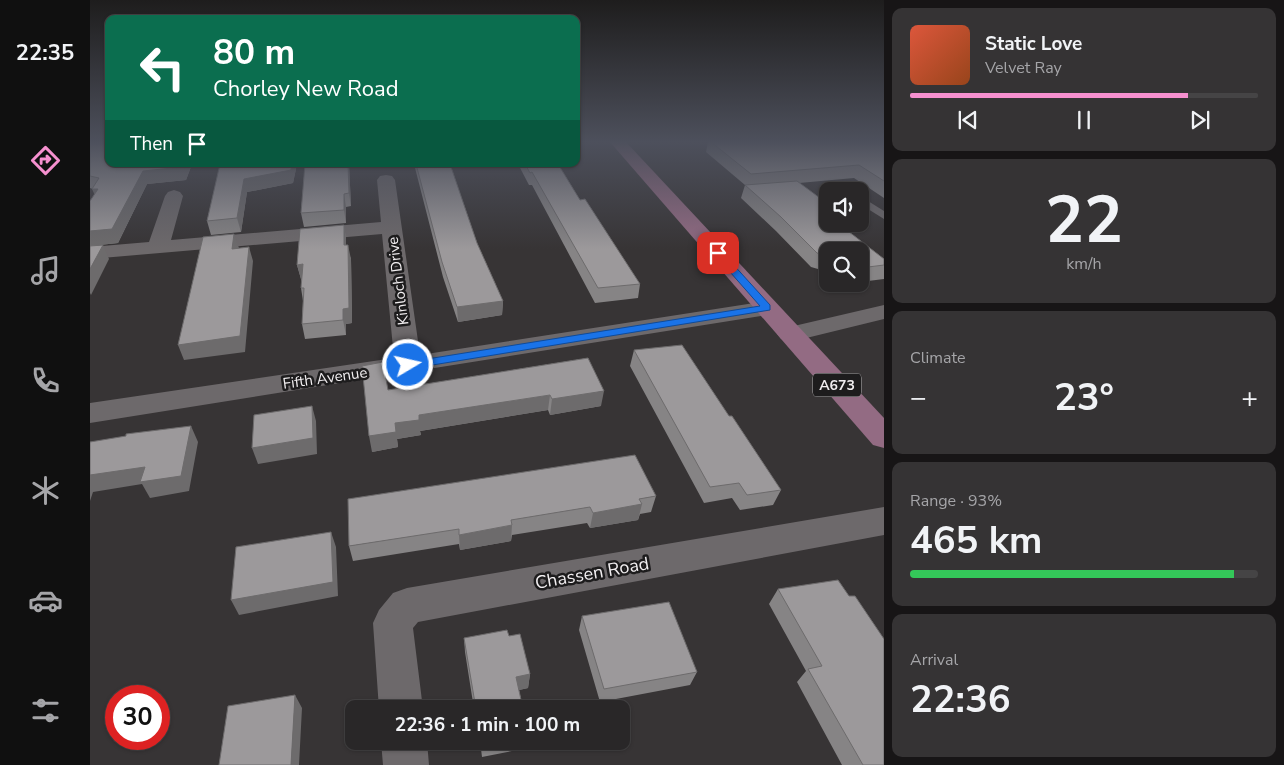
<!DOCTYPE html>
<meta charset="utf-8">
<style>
:root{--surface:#292728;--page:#353334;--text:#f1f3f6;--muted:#a5a5a8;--line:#454445;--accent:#f690cf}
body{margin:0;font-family:"Nunito Sans",sans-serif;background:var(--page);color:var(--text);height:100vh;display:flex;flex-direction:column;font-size:19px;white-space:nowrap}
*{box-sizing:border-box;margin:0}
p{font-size:16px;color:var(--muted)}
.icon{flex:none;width:28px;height:28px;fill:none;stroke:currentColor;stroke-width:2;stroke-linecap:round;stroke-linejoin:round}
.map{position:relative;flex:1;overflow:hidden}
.details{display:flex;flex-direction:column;gap:8px;padding:8px;background:#171516;width:400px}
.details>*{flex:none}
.banner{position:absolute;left:15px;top:15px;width:475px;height:152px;border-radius:10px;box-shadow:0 1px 4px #0004,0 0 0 1px var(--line);background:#0b6e4f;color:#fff;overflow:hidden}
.controls{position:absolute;left:729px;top:182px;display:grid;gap:10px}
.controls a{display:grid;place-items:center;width:50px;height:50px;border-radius:10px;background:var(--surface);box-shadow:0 1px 4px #0004,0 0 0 1px var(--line);font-size:25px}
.speed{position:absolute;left:15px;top:685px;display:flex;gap:10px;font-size:25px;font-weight:700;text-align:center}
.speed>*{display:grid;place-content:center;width:65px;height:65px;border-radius:50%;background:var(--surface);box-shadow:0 1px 4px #0004,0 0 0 1px var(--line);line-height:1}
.speed .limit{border:8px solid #d22;background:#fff;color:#111}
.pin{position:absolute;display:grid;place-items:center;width:42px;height:42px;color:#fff;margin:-21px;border-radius:10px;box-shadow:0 2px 8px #0006}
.me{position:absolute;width:55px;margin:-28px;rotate:81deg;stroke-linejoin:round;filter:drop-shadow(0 0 4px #0008)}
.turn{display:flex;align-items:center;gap:18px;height:105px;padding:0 25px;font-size:22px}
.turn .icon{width:65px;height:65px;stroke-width:2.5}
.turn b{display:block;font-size:35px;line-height:42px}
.then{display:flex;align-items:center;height:48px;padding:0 25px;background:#0003;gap:10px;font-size:19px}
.big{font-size:38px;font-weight:700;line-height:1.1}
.details .widget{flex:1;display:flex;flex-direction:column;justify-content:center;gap:8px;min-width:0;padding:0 18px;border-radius:10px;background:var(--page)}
.details .dial{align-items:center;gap:0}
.dial b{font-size:65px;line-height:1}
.song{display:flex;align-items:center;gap:15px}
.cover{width:60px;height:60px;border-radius:8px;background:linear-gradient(135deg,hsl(10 70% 55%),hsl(20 70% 35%))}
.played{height:5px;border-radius:2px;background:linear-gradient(90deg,var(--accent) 80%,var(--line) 80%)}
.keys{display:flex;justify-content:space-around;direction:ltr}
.heat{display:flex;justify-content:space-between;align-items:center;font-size:28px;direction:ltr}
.charge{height:8px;border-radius:4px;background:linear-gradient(90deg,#34c759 93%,var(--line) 0)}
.trip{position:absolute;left:255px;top:700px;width:285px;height:50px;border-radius:10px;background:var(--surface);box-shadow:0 1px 4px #0004,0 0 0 1px var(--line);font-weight:700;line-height:50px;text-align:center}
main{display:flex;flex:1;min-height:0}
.dock{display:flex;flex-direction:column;width:90px;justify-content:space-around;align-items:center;background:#101010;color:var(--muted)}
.dock .icon{width:35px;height:35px}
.dock .current{color:var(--accent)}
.dock b{font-size:22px;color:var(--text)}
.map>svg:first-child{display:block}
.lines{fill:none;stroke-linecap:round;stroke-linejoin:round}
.lane{fill:#6d696b;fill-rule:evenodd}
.street{fill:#6d696b;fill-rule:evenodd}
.primary{fill:#936b83;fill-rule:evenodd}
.wall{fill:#868485}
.shaded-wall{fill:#6d6b6c}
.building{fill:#9c999b;stroke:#6d6b6c}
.route{fill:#1a73e8;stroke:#114b97}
.labels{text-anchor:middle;stroke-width:5;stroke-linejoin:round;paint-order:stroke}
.shield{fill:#1d1c1d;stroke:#b1afb1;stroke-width:1}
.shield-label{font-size:14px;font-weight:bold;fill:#f1eef0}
.street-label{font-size:15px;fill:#f1eef0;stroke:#1d1c1d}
.near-street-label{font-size:18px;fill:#f1eef0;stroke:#1d1c1d}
</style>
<main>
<nav class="dock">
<b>22:35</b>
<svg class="icon current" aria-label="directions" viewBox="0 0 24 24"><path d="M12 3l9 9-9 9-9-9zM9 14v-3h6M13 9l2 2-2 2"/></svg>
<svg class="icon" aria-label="music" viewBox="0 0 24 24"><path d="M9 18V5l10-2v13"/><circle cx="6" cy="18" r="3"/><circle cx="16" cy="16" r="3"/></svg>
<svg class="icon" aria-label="phone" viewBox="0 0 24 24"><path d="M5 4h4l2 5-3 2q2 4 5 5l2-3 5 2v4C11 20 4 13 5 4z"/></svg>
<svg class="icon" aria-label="climate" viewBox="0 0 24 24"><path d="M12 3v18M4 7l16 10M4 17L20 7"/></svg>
<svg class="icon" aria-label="car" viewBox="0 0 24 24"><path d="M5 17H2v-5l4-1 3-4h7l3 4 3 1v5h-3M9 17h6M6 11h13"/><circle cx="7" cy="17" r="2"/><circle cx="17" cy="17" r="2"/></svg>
<svg class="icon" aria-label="filters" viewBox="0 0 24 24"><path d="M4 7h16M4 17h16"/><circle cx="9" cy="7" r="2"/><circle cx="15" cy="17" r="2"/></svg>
</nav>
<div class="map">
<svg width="794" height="765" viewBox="0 0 794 765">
<rect width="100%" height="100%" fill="#373435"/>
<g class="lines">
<!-- lane -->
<path class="lane" d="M 749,181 L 764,191 L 753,191 L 744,184 Z
M 770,196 L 794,211 L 794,219 L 770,204 Z"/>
<!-- street -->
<path class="street" d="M 296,175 L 302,176 L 305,180 L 330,355 L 677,301 L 685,303 L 689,308 L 685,313 L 677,315 L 0,423 L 0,403 L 304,358 L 292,234 L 0,259 L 0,247 L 59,242 L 75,196 L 78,192 L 84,190 L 90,192 L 93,196 L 81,240 L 291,222 L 287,180 L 290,176 Z
M 794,305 L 794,319 L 700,342 L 691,339 L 687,334 L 691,329 Z
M 794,507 L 794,535 L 328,622 L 323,628 L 333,709 L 289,709 L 283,623 L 289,610 L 303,593 L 317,588 Z
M 291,741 L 337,741 L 339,765 L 293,765 Z"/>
<!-- primary -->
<path class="primary" d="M 520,142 L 536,142 L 794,418 L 794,448 L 783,445 Z"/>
</g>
<!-- wall -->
<path class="wall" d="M 0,142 L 19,164 L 102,164 L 96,180 L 57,184 L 28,243 L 0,246 L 5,194 L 3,189 L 0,188 Z
M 618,142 L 794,142 L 794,198 L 764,178 L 709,183 L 738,204 L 738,211 L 736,214 L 794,259 L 794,279 L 770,282 L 770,251 L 738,251 L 738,278 L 728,269 L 721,267 L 686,231 L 651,198 L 655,185 L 616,152 Z
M 122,164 L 207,164 L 203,183 L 157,192 L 151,232 L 121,235 L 117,221 L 130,166 Z
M 215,164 L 259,164 L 261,206 L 256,207 L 256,223 L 214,227 L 211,213 Z
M 324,164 L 360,164 L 387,243 L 413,301 L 412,315 L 368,322 L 353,277 Z
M 428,164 L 468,164 L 490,200 L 550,284 L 548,298 L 505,303 L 442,185 L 439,185 Z
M 254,225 L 256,239 L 256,245 L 261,259 L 262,323 L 256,324 L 256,335 L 215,339 L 212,324 L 213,301 L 211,288 L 211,279 L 207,265 Z
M 544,350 L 639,416 L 691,490 L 683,505 L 650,510 L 642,498 L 614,503 L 540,366 Z
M 498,358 L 511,406 L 460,415 L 458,410 L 330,431 L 331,435 L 307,439 L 308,447 L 282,452 L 298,390 Z
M 566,496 L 561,512 L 550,514 L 548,520 L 500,528 L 497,523 L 422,535 L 421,541 L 370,550 L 369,544 L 263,561 L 259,546 Z
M 688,589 L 759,596 L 794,765 L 752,765 L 707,682 L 716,671 L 679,604 Z
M 492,616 L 607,672 L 600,685 L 510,702 L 489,630 Z
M 419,636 L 440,674 L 438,688 L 429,690 L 433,709 L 384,709 L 375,652 L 374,638 Z
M 390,741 L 433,741 L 432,749 L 392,757 Z"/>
<!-- shaded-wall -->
<path class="shaded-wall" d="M 93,164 L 102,164 L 96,180 L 57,184 L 28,243 L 0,246 L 0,231 L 53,171 Z
M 202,164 L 207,164 L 203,183 L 157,192 L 151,232 L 147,218 L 154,179 Z
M 258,164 L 259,164 L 261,206 L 259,193 Z
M 2,189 L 8,189 L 8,202 Z
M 254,194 L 256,207 L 256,223 L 254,210 Z
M 254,225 L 256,239 L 256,260 L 254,245 Z
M 144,234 L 149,248 L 142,249 Z
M 13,245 L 19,259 L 1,295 L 0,293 L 0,269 Z
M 258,245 L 261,259 L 262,323 L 256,324 L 256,335 L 253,320 L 253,309 Z
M 159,247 L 163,261 L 155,352 L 94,360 L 88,345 Z
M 213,264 L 216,279 L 211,279 L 207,265 Z
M 413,301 L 412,315 L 368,322 L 367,307 Z
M 514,391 L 511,406 L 460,415 L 462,399 Z
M 460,395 L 458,410 L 330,431 L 331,435 L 307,439 L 308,447 L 282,452 L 279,436 L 305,423 L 329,415 Z
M 222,406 L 226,421 L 227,454 L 168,464 L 162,448 Z
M 101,426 L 108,442 L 99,491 L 60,498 L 52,484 L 3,492 L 0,501 L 0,475 Z
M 552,504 L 548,520 L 500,528 L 503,513 Z
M 422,525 L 421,541 L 370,550 L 369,535 Z
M 241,532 L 246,547 L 248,596 L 149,615 L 141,600 Z
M 440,674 L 438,688 L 425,691 L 426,677 Z
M 205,695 L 212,708 L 209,765 L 201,765 Z"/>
<!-- building -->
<path class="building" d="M 0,142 L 19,142 L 19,164 L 93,164 L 92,167 L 53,171 L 22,229 L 0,231 L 0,201 L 8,189 L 2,189 L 9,178 L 0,176 Z
M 621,142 L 794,142 L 794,181 L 769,165 L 661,174 Z
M 130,164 L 202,164 L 201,170 L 154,179 L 147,218 L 117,221 Z
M 215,164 L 258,164 L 259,193 L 254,194 L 254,210 L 211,213 Z
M 326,164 L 360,164 L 387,243 L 413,301 L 367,307 L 352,262 Z
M 435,164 L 468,164 L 490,200 L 495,199 L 550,284 L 508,288 L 442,172 L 440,173 Z
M 707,181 L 738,204 L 738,206 L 728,207 L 738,215 L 738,224 L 749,224 L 794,259 L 794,265 L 770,268 L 770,251 L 738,251 L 738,258 L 734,255 L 727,253 L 691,217 L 655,185 Z
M 254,225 L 254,245 L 258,245 L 259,308 L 253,309 L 253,320 L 212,324 L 214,288 L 211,288 L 213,264 L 207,265 L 210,229 Z
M 144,234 L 142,249 L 159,247 L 150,336 L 88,345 L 113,237 Z
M 13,245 L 0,269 L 0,246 Z
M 592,345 L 639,416 L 642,416 L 691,490 L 657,495 L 649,483 L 620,487 L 544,350 Z
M 498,358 L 514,391 L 462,399 L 460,395 L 329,415 L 329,420 L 305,423 L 306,432 L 279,436 L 272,366 L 293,362 L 298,390 Z
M 222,406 L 223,438 L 162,448 L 164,415 Z
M 101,426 L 91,476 L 50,482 L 55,467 L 0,475 L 0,442 L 36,436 L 36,434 Z
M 545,455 L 566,496 L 549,499 L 552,504 L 503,513 L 500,507 L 421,520 L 422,525 L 369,535 L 369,529 L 259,546 L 258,499 Z
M 241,532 L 243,582 L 141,600 L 146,547 Z
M 748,580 L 759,596 L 765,596 L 794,639 L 794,765 L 773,765 L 718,669 L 732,666 L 688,589 Z
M 579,602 L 607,672 L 514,689 L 492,616 Z
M 417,630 L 419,636 L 430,634 L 440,674 L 426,677 L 433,709 L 386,709 L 374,638 Z
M 205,695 L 201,765 L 129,765 L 138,706 Z
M 391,741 L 412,741 L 392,745 Z"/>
<!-- sky -->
<linearGradient id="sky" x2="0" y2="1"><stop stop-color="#1e1d1d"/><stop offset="0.57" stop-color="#4d505c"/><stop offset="1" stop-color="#4d505c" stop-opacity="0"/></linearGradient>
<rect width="794" height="249" fill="url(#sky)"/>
<!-- route -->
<path class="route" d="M 628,250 L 631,251 L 680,305 L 680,310 L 318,369 L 312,365 L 318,362 L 670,306 L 625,255 L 624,253 Z"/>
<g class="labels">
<!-- shield labels -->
<rect class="shield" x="723" y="373.5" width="48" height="23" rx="4"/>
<g class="shield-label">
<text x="747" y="390">A673</text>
</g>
<!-- street labels -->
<g class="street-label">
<text transform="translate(308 281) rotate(-97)" y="5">Kinloch Drive</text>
<text transform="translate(235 378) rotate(-8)" y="5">Fifth Avenue</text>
</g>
<!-- near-street labels -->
<g class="near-street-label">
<text transform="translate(502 573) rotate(-10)" y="6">Chassen Road</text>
</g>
</g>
</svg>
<div class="controls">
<a><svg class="icon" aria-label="sound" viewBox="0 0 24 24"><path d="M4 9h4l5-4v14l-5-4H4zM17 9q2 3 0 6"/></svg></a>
<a><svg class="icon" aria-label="search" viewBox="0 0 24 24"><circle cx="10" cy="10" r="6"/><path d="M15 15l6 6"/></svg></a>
</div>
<div class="speed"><div class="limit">30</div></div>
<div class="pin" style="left:628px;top:253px;background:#d93025"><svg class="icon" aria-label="arrive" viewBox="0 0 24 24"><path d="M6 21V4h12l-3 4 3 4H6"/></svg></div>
<svg class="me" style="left:318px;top:365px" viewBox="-20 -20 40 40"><circle r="17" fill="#1a73e8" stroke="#fff" stroke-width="3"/><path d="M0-11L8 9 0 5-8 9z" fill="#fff"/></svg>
<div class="trip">22:36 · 1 min · 100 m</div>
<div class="banner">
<div class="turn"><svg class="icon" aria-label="left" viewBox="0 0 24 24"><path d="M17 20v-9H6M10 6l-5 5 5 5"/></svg><div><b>80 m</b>Chorley New Road</div></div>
<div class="then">Then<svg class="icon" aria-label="arrive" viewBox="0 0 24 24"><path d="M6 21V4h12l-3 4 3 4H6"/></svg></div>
</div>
</div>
<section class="details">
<div class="widget">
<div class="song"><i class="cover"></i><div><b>Static Love</b><p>Velvet Ray</p></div></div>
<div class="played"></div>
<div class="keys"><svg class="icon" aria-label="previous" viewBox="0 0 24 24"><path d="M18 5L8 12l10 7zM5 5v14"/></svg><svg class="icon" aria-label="pause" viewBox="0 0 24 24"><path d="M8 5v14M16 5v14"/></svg><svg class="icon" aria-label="next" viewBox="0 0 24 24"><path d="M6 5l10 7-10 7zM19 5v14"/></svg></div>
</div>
<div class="widget dial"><b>22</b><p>km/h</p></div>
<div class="widget"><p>Climate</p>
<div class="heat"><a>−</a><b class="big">23°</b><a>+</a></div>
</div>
<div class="widget"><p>Range · 93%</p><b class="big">465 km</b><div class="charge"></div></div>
<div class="widget"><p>Arrival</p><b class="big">22:36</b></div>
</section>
</main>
